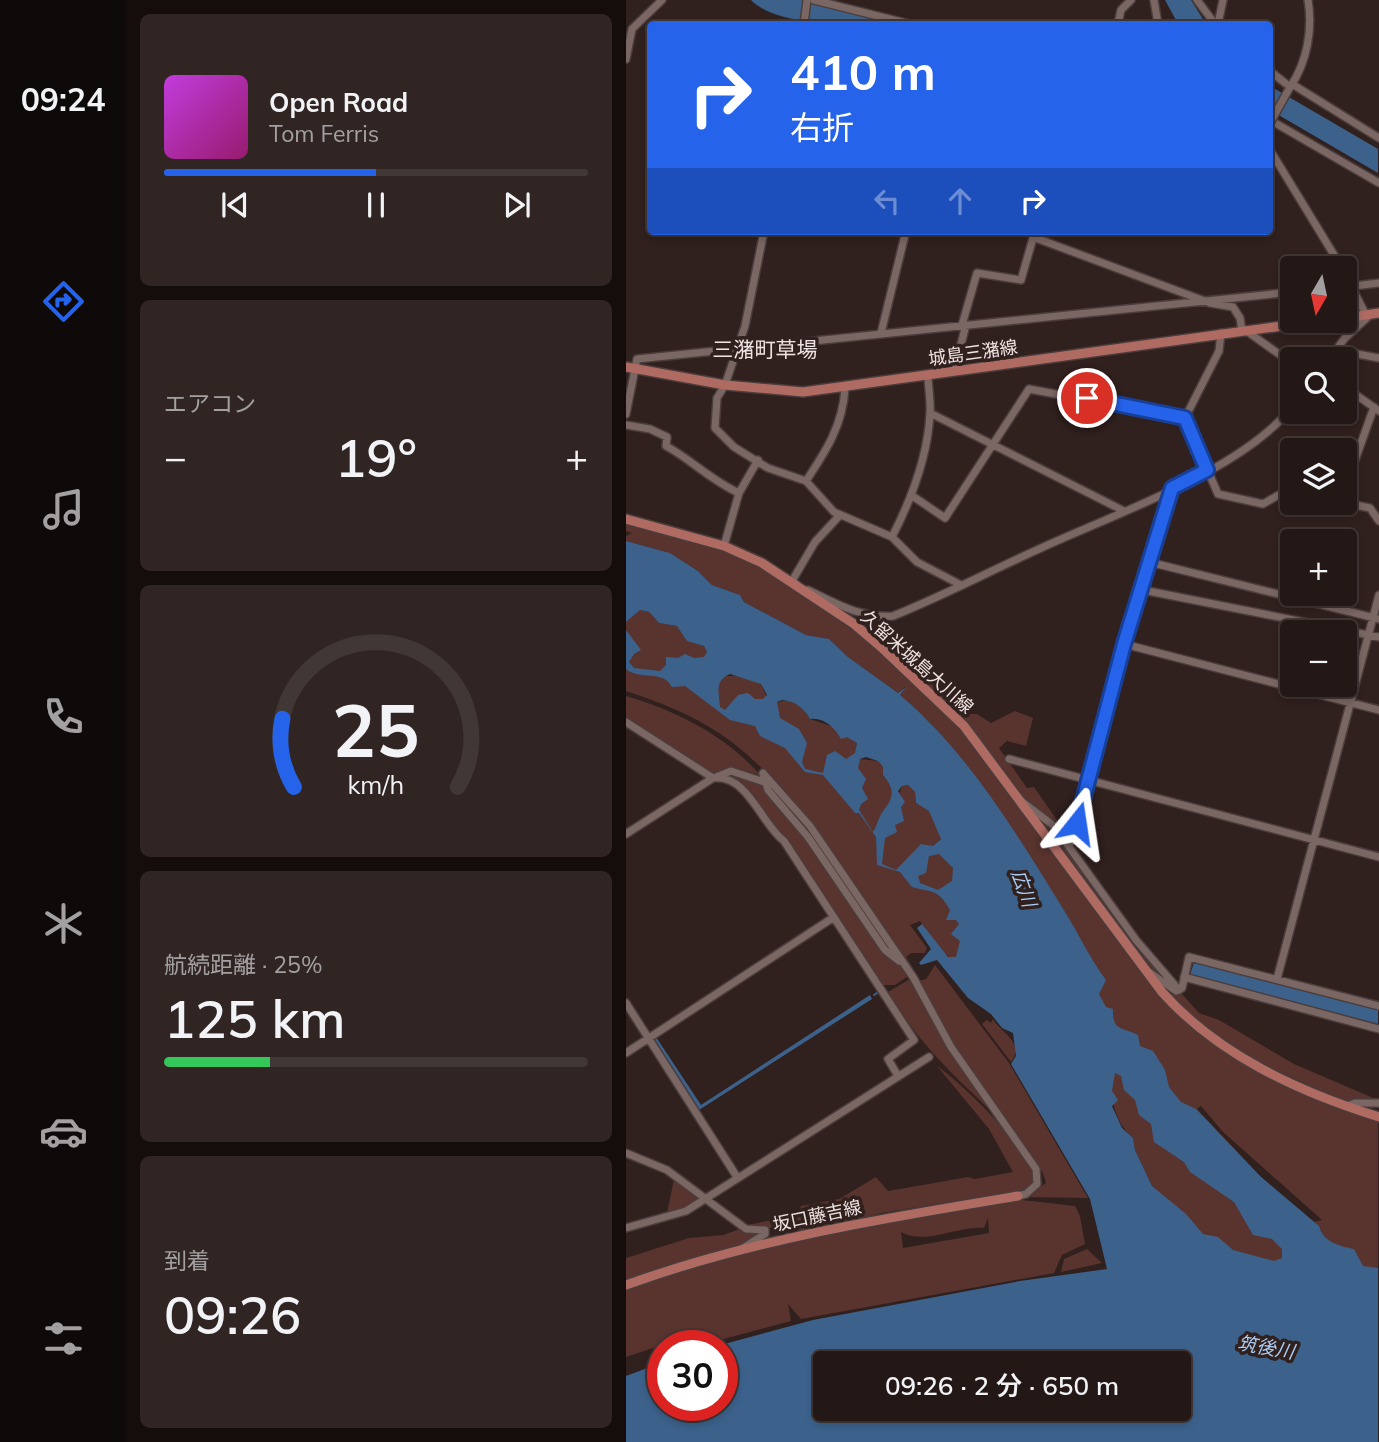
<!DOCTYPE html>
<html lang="ja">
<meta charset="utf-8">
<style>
:root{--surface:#241816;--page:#302523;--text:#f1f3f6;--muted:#a3a0a1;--line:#413735;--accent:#2563eb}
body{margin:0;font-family:Mulish,"Noto Sans JP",sans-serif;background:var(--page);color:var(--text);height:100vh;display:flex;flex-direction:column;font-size:26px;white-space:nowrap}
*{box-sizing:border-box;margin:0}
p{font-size:23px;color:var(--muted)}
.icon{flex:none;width:38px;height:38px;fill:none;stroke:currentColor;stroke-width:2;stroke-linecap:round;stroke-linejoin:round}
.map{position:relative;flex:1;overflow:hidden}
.side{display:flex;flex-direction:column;gap:14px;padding:14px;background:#140d0c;width:500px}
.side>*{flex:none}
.top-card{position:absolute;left:21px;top:21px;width:626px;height:214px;border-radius:7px;box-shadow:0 4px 10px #0003,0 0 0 2px var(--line);background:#2563eb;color:#fff;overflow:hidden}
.needle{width:46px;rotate:189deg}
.tools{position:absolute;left:654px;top:256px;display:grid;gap:14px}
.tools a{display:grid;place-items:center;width:77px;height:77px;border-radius:7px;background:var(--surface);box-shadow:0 4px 10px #0003,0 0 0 2px var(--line);font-size:35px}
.speed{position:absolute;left:21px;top:1330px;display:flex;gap:14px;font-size:35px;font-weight:700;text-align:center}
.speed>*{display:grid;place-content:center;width:91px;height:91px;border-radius:50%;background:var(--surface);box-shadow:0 4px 10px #0003,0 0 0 2px var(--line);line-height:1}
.speed .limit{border:10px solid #d22;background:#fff;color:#111}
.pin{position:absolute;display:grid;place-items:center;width:60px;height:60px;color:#fff;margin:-30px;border:4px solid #fff;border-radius:50%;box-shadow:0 2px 7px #0007}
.me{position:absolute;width:77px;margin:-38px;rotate:15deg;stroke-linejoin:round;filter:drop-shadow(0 0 5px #0008)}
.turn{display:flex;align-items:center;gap:24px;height:147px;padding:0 28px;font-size:32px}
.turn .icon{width:91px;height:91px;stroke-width:2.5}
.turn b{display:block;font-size:49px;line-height:60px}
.lanes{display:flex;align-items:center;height:66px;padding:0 28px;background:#0003;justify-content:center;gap:35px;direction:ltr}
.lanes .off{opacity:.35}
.big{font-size:52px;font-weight:600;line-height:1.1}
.side .widget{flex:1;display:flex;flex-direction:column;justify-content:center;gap:10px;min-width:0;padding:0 24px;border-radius:10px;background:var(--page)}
.side .dial{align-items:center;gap:0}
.dial svg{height:182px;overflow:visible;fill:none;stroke:var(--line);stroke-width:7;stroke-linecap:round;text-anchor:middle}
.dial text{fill:var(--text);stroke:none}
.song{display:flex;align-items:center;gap:21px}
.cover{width:84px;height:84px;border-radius:10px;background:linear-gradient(135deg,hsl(290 70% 55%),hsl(320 70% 35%))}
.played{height:7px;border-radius:4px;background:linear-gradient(90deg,var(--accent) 50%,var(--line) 50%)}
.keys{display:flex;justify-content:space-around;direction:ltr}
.heat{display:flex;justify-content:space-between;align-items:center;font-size:38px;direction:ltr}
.charge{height:10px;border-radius:5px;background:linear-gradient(90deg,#34c759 25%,var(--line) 0)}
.trip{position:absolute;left:187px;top:1351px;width:378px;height:70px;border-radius:7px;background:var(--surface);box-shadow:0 4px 10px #0003,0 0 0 2px var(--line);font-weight:600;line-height:70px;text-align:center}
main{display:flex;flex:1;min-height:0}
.dock{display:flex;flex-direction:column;width:126px;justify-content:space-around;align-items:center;background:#0e0a09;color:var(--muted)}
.dock .icon{width:49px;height:49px}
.dock .selected{color:var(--accent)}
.dock b{font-size:32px;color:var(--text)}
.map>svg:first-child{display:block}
.green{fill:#59332e;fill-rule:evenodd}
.water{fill:#3c628c;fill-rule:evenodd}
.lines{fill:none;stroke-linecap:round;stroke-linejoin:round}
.stream{stroke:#3c628c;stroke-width:2}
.minor-casing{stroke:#4b3d3c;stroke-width:10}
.major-casing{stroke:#4b3d3c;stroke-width:12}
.minor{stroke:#7a6663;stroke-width:7}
.major{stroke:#af6b62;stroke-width:9}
.minor-bridge-casing{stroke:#4b3d3c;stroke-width:10;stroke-linecap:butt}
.minor-bridge{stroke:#7a6663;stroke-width:7}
.route-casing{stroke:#184099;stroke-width:18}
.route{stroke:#2563eb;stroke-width:12}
.labels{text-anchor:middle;stroke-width:7;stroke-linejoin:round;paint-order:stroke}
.street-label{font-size:18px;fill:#efe3e1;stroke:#30201e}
.water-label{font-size:19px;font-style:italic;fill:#aaccf3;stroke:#30201e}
.quarter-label{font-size:21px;fill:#efe3e1;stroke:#30201e}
</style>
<main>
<nav class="dock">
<b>09:24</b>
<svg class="icon selected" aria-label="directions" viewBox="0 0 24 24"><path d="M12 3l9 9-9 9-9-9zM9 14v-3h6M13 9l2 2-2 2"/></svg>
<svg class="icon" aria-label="music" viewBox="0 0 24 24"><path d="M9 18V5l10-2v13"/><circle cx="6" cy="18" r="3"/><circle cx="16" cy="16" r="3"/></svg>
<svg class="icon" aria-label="phone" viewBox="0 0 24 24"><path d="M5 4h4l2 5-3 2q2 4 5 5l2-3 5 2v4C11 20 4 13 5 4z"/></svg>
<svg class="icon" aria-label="climate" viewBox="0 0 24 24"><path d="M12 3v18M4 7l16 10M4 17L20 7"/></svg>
<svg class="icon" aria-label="car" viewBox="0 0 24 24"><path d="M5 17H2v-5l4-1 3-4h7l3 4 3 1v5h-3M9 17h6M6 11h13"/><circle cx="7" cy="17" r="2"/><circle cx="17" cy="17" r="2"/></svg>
<svg class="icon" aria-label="filters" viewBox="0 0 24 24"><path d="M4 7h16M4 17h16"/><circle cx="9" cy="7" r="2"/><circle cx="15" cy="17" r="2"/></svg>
</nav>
<section class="side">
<div class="widget">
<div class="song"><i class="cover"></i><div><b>Open Road</b><p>Tom Ferris</p></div></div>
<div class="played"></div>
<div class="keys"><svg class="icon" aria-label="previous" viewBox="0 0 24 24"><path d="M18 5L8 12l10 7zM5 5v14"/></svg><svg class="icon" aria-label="pause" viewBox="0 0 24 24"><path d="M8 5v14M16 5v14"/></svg><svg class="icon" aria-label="next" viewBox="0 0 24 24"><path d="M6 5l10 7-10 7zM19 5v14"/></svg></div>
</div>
<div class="widget"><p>エアコン</p>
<div class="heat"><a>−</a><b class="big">19°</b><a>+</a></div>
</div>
<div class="widget dial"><svg viewBox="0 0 100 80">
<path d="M14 69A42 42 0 1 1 86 69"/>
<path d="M14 69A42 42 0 0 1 9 39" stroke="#2563eb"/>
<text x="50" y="56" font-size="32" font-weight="700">25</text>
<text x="50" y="72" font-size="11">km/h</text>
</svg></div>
<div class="widget"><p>航続距離 · 25%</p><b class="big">125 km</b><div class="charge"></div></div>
<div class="widget"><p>到着</p><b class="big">09:26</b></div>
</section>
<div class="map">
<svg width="753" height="1442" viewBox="0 0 753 1442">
<rect width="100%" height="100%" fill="#30201e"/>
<!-- green -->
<path class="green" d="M 0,522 L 78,542 L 132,565 L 245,643 L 343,736 L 531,994 L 571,1033 L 625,1067 L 752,1121 L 752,1296 L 654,1224 L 661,1275 L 583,1252 L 526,1186 L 509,1150 L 507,1138 C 477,1111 486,1072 492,1036 L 338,763 L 303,722 L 274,695 L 280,686 L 272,693 L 222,657 L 203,639 L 180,635 L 118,602 L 114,595 L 86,585 L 72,571 L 44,553 L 0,541 L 0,536 L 6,533 L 0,531 ZM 575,1106 L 597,1132 L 696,1220 L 687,1222 L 634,1176 L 571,1109 Z
M 202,605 C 256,630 297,674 340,714 L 351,714 L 365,723 L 389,711 L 407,718 L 400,746 L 381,741 L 373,748 L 401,788 L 408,787 L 444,839 L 442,841 L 430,826 L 396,797 L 335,716 L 257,645 Z
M 14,610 L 23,612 L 33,623 L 51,626 L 66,641 L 78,646 L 81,652 L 82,676 L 119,676 L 135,684 L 153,725 L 148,704 C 163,696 176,704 184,719 L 208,727 L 231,743 L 228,768 L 234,759 L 252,761 L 257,767 L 257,775 L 265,784 L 268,809 L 276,786 L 282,785 L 289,792 L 290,803 L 304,811 L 321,833 L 296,856 L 317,851 L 356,920 L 384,937 L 348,964 L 323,957 L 311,947 L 294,921 L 284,925 L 301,948 L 299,953 L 285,953 L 280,957 L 287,968 L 284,970 C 230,892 172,786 93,733 C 64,714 33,702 0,691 L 0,622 Z
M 0,696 C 49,710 101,736 134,775 L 114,769 L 84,773 L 0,717 Z
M 101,773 L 128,779 L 156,808 L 282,976 L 269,985 L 256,985 L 158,837 L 117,786 L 98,774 Z
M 402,805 L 427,826 L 549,989 L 523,969 Z
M 309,965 L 383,1063 L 462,1198 L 398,1197 L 420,1183 L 417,1173 L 305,1010 L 309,1009 L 292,981 L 300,979 Z
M 529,978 L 551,994 L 556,994 L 573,1013 L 593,1020 L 668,1064 L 752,1100 L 716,1100 L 621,1057 L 559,1012 Z
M 284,979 L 297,1000 L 306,1022 L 366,1112 C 322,1070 293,1043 262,992 Z
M 367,1019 C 374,1032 400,1043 385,1062 L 356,1024 L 361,1020 L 365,1023 Z
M 311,1066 C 337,1084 394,1141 407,1169 C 410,1176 407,1183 403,1189 L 255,1213 L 183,1231 L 118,1226 L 172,1214 L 175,1206 L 213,1199 L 250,1177 L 262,1191 L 342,1177 L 349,1179 L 387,1172 L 363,1129 Z
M 48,1179 L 74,1198 L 57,1209 L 41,1213 Z
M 387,1199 L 449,1206 L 454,1216 L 459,1244 L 436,1255 L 428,1273 L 175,1319 L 162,1304 L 165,1321 L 90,1341 L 84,1333 L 70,1334 L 0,1357 L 0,1287 L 142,1245 ZM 362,1218 L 363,1233 L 277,1248 L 275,1232 C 300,1246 332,1225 358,1228 Z
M 114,1229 L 136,1232 L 111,1249 L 65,1259 L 0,1282 L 0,1258 L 63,1238 L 97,1235 Z
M 461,1249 L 476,1263 L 435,1272 L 438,1259 Z"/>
<!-- water -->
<path class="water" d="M 125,0 L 181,0 L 282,24 C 242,24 154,30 125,0 Z
M 539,0 L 565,0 L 580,24 L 552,24 Z
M 644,86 L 752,149 L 752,173 L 644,110 Z
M 0,541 L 44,553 L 72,571 L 86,585 L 114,595 L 118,602 L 180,635 L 203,639 L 222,657 L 272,693 L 280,687 L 274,695 C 343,753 392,836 439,912 C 453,934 464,959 480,980 L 473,994 L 480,1007 L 487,1009 C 486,1031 496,1027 512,1035 L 514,1046 L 527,1051 L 539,1070 L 543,1087 L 555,1102 L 570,1109 L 634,1176 L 693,1226 C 697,1242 713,1246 728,1249 L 737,1266 L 752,1268 L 752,1442 L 0,1442 L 0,1376 L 32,1364 L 37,1363 L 37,1405 L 96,1405 L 96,1346 L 91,1346 L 187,1320 L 394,1281 L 481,1269 L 464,1199 L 385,1064 L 390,1056 L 387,1033 L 376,1028 L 365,1014 L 342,998 L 311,960 L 295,965 L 293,963 L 305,949 L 291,928 L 296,924 L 322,957 L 330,957 L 334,941 L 325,934 L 333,924 L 330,920 L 320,920 L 324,910 C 312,888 306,893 286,887 L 274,872 L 251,865 L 250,837 L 233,813 L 229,813 L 197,775 L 179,772 L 159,748 L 134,736 L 129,726 L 104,720 L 59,686 L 46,687 C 37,669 14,681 0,669 L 0,630 L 15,650 L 8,654 L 3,662 L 8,668 L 34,671 L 40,665 L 40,657 L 52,658 L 59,654 L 68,658 L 78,657 L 81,652 L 78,646 L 61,641 L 51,626 L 33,623 L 23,612 L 14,610 L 0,622 ZM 104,674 L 135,684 L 141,695 L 137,699 L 129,699 L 122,693 L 112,695 L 99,710 L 94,707 C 93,692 88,681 104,674 ZM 156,700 C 169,701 178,708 184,719 C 198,717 209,728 215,739 L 221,737 L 231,743 L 229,753 L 220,759 L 209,751 L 201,755 L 197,773 L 179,769 L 176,762 L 181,743 L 173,729 L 154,718 L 151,702 ZM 240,757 L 252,761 L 257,767 L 257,775 C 269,789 268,798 257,811 C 253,816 251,826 247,832 L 233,810 L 235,804 L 242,799 L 236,788 L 240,779 L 232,768 L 234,759 ZM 282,785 L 289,792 L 290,803 L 303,811 L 315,839 L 307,846 L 295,844 L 270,870 L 256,864 L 259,838 L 271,832 L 269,825 L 278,821 L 275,807 L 279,802 L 272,791 L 276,786 ZM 313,854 L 327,868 L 326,881 L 312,890 L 294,883 L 292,876 L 300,873 L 303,856 ZM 489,1073 L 495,1076 L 498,1090 L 509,1100 L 513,1115 L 525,1124 L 528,1142 L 558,1162 L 564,1172 L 608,1202 L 627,1235 L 646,1239 L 656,1249 L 656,1258 L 648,1261 L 607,1250 L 592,1237 L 577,1234 L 560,1214 L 526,1186 L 509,1150 L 507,1138 L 496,1128 L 486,1106 L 492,1100 L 486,1091 ZM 553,1363 L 553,1409 L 200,1409 L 200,1363 Z
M 568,962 L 752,1010 L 752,1025 L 564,975 Z
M 244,995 L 246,999 L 73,1110 L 28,1041 L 30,1037 L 75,1105 Z"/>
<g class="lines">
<!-- stream -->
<path class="stream" d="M 248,995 L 251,993"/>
<defs>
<path id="minor" d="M 188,0 L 284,24
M 528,0 L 532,24
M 571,0 L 589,24
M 178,24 L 181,0
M 492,24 L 495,10 L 505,0
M 592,24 L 597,0
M 0,59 L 6,29 L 36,0
M 644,71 L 664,87
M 666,84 L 753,138
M 665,86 C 681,61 687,30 682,0
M 644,120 L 753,183
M 644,150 L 716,268
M 138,231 L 119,326 L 99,385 L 91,398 L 89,428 L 108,447 L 142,468 L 180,481 L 208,512 L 266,537 L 291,562 L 335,585
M 407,237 L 584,303 L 607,307 L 614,318 L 616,331
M 719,274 L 740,315
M 719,287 L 753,283
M 336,325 L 351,273 L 395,280 L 409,231
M 619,330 L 667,364
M 255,333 L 280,231
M 595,333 L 593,351 L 559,418 L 592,494 L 637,504 L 656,493 L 667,495
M 710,350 L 753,358
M 703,359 L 719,338 L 744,315
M 328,371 L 340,325
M 719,387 L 753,411
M 304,413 L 498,511
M 0,414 L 11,359 L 667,292
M 0,425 L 24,429 L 41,437 L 40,446 C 66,460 84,480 113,493
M 719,470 L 728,463 L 748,407
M 180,481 C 200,451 217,425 219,388
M 285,495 L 319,518 L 403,389 L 559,418
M 714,502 L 744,508 L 753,521
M 266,537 C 285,500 302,455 304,413 C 305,400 302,387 302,375
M 98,546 L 113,493 L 132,460
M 523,562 L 753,619
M 169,583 L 166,581 L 189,542 L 214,515
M 182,590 C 211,604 234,618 267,616 C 317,596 364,571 413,549 C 488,514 616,471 667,406
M 517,590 L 753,637
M 498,644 L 753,710
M 0,722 L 87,778 C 122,774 135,824 158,841 L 288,1040 L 262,1059 L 272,1076
M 383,759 L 753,857
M 137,773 L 184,826 L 287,977 L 325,1047 L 410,1169 L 411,1184 L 400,1194 L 392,1196
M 137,774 L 142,790 L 182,837 L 259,950 L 273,961
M 90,777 L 105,771 L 138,782
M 394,800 L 428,826 L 510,940 L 553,990
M 0,834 L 87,778
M 443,847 L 498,644 L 537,525 L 546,488
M 523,972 L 550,991 L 556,988 L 563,957 L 753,1006
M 558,977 L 753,1029
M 651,979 L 753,595
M 0,1003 L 111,1177
M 0,1053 L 208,917
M 721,1106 L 729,1103 L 753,1103
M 0,1153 L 41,1170 L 120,1229 L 139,1230 L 139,1234 L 117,1248
M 0,1228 L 60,1211 L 303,1057"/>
<path id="major" d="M 719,318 L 753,313
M 0,367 L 99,385 L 177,392 L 699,320
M 0,519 L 98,546 L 136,563 L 228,624 L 255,647 L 338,726 L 536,992 C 592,1055 673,1092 753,1117
M 0,1285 C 127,1239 260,1218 392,1196"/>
</defs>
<!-- minor casing -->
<use href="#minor" class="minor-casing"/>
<!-- major casing -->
<use href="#major" class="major-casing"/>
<!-- minor -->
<use href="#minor" class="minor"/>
<!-- major -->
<use href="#major" class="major"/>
<defs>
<path id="minor-bridge" d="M 644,123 L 663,89"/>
</defs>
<!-- minor-bridge casing -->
<use href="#minor-bridge" class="minor-bridge-casing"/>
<!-- minor-bridge -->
<use href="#minor-bridge" class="minor-bridge"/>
</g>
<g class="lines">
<defs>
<path id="route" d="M 451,823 L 498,644 L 546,488 L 581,470 L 559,418 L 461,398"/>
</defs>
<!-- route casing -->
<use href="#route" class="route-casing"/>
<!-- route -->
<use href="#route" class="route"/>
</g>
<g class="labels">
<!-- street labels -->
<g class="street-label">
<text transform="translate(347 353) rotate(-8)" y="6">城島三潴線</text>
<text transform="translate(291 662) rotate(42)" y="6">久留米城島大川線</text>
<text transform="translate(191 1216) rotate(-12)" y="6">坂口藤吉線</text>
</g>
<!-- water labels -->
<g class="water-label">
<text transform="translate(398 888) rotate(70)" y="7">広川</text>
<text transform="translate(640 1347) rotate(10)" y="7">筑後川</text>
</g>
<!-- quarter labels -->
<g class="quarter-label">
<text x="139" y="357">三潴町草場</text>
</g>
</g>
</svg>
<div class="tools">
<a><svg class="needle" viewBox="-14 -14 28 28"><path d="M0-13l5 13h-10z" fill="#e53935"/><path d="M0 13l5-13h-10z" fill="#a3a0a1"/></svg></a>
<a><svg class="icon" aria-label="search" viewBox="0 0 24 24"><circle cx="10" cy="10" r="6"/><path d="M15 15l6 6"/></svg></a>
<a><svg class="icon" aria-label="layers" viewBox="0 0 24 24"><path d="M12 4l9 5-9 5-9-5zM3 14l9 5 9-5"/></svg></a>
<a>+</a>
<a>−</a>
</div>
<div class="speed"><div class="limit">30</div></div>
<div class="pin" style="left:461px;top:398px;background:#d93025"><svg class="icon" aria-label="arrive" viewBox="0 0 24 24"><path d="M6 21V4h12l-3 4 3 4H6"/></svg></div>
<svg class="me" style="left:451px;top:823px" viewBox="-20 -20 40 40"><path d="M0-17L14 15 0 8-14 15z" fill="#2563eb" stroke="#fff" stroke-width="4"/></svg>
<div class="trip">09:26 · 2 分 · 650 m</div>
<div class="top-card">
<div class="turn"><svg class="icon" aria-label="right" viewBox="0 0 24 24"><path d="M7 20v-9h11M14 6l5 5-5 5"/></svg><div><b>410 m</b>右折</div></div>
<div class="lanes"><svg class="icon off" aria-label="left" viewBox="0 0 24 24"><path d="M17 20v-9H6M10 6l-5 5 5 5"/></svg><svg class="icon off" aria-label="ahead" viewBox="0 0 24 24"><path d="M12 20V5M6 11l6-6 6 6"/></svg><svg class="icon" aria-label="right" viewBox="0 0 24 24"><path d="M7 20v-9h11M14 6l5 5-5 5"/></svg></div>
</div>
</div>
</main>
